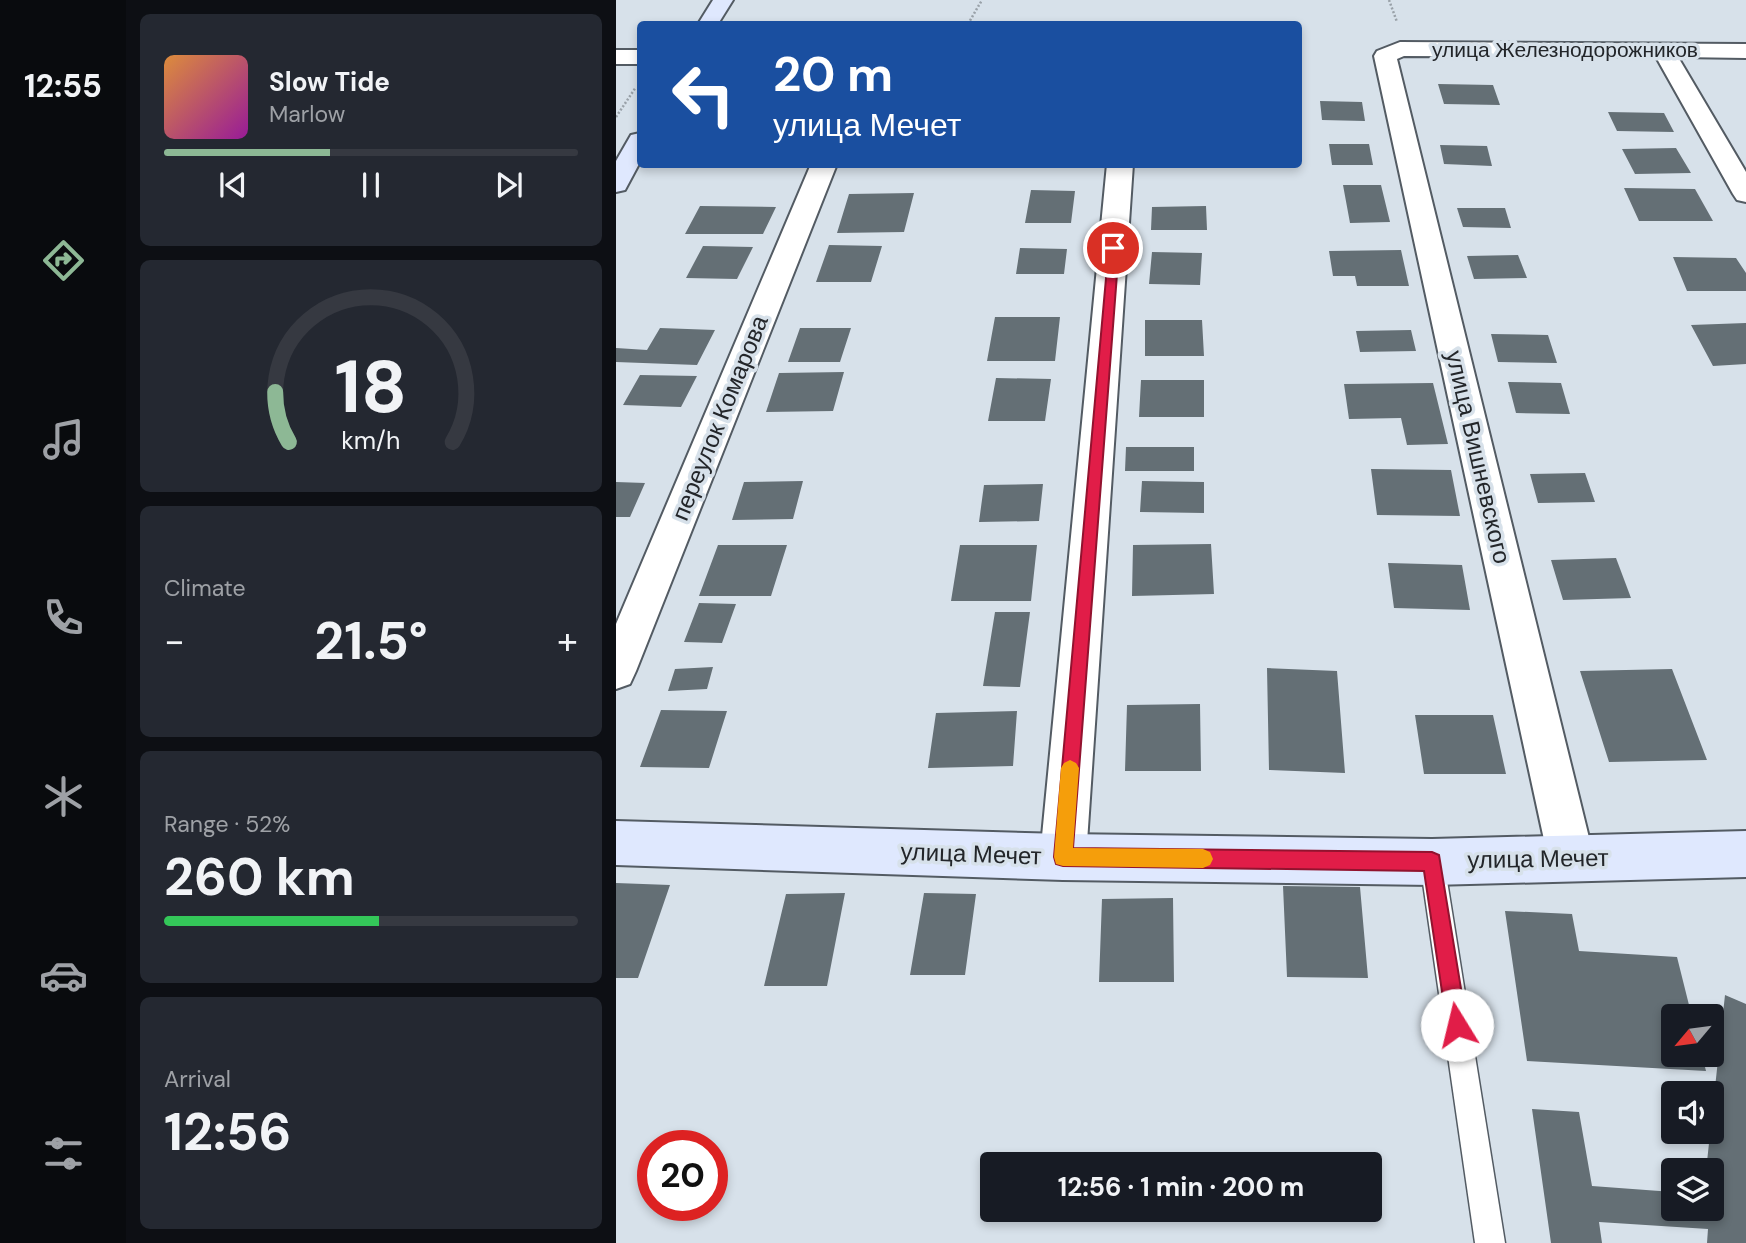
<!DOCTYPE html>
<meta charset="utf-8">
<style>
:root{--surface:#171b24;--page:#242831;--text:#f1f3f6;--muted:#9ea1a6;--line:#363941;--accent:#8db895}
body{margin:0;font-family:"DM Sans",sans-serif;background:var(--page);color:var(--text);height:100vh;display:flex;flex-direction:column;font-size:26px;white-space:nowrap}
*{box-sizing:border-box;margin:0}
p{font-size:23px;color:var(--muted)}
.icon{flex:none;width:38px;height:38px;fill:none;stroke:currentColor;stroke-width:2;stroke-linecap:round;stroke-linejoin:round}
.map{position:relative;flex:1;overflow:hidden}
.panel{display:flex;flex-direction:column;gap:14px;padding:14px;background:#0d0f14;width:490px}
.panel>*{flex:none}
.top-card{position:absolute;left:21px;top:21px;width:665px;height:147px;border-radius:7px;box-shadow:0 4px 10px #0003;background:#1a4fa0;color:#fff;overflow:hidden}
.needle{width:46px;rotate:241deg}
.tools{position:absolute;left:1045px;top:1004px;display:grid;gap:14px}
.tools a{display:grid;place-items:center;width:63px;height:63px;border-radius:7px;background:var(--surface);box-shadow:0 4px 10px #0003;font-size:35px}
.speed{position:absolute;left:21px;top:1130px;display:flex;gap:14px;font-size:35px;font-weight:700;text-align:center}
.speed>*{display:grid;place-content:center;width:91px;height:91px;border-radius:50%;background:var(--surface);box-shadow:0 4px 10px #0003;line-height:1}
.speed .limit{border:10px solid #d22;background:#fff;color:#111}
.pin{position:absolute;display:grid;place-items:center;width:60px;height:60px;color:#fff;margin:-30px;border:4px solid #fff;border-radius:50%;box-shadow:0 2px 7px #0007}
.me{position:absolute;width:77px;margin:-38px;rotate:351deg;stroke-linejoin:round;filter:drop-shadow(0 0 5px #0008)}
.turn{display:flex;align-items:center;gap:24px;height:147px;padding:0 21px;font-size:32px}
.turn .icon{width:91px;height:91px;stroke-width:2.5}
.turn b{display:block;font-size:49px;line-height:60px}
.big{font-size:52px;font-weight:700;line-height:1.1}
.panel .widget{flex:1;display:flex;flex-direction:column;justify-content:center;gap:10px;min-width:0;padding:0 24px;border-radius:10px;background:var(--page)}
.panel .dial{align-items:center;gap:0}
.dial svg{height:182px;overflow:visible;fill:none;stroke:var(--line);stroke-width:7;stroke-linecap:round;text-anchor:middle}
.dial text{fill:var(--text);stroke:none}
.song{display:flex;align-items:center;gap:21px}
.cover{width:84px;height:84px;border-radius:10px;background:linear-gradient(135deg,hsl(30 70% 55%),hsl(300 70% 35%))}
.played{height:7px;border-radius:4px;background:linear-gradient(90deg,var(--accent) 40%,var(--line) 40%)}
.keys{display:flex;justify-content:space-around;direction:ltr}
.heat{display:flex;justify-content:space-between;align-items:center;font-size:38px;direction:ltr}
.charge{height:10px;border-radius:5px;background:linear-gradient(90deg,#34c759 52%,var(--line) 0)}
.trip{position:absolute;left:364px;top:1152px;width:402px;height:70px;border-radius:7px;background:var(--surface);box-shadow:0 4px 10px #0003;font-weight:700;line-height:70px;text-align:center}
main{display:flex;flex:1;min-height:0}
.dock{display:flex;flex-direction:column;width:126px;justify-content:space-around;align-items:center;background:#090b0e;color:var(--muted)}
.dock .icon{width:49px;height:49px}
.dock .selected{color:var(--accent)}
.dock b{font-size:32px;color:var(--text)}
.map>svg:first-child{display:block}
.building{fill:#646f75}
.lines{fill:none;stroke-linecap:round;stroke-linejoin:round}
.lane-casing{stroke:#535b63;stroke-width:3}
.street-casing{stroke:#535b63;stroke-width:4}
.secondary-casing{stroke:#535b63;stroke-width:4}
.path{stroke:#99a1a8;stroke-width:2.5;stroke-dasharray:2 2;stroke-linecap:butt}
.lane{fill:#fff;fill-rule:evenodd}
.street{fill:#fff;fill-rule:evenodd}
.secondary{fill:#dfe8fe;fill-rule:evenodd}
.route{fill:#e11d48;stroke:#92132f;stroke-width:2}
.slow{fill:#f59e0b}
.labels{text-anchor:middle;stroke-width:7;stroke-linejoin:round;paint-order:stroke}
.far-street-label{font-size:21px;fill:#23262a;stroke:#d7e1ea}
.street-label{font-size:24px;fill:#23262a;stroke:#d7e1ea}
</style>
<main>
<nav class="dock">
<b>12:55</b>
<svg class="icon selected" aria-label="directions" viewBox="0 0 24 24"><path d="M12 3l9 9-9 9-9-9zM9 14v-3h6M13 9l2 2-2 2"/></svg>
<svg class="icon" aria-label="music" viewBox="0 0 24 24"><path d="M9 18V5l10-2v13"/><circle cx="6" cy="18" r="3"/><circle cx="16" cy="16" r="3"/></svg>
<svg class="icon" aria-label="phone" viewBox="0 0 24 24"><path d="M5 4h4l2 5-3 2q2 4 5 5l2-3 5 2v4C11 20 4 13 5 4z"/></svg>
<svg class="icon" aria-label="climate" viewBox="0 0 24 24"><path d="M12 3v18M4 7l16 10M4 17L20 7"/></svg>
<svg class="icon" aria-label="car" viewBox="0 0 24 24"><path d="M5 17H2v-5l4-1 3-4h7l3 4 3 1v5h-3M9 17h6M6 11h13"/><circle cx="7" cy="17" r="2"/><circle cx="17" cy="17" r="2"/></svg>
<svg class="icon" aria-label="filters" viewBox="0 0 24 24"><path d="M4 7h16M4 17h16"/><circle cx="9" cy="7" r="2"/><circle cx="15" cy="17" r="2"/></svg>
</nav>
<section class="panel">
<div class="widget">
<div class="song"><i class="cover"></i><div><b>Slow Tide</b><p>Marlow</p></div></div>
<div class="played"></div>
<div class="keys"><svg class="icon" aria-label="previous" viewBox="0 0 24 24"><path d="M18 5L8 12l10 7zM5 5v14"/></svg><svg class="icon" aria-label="pause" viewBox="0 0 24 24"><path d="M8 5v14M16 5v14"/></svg><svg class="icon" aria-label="next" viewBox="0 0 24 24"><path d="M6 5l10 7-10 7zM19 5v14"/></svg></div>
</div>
<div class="widget dial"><svg viewBox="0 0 100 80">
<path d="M14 69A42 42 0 1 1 86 69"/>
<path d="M14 69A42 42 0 0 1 8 47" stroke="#8db895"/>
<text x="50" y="56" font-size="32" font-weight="700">18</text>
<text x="50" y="72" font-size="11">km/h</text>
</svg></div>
<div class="widget"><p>Climate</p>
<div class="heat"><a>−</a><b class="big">21.5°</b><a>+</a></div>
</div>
<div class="widget"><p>Range · 52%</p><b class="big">260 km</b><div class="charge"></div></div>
<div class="widget"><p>Arrival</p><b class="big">12:56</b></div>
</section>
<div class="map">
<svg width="1130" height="1243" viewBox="0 0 1130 1243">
<rect width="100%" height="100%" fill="#d7e1ea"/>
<!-- building -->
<path class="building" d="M 822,84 L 877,85 L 884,105 L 828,104 Z
M 704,101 L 746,102 L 749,121 L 706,120 Z
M 992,112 L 1048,113 L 1058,132 L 1001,131 Z
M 713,144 L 753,144 L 757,165 L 716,165 Z
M 824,145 L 871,146 L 876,166 L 828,164 Z
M 1060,148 L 1075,173 L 1019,174 L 1006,149 Z
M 727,185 L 765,185 L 774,222 L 734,223 Z
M 1008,188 L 1079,189 L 1097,221 L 1023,221 Z
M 415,190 L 459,191 L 455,223 L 409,223 Z
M 298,193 L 288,232 L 221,233 L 233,194 Z
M 84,206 L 160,207 L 147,234 L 69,234 Z
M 590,206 L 591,230 L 535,230 L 536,207 Z
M 841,208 L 889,208 L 895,228 L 847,227 Z
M 213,245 L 266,246 L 255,282 L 200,282 Z
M 87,246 L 137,247 L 121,279 L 70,278 Z
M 404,248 L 451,249 L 448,274 L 400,274 Z
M 785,250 L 793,286 L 741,286 L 739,276 L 717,276 L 713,251 Z
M 536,252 L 586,253 L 584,285 L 533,284 Z
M 902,255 L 911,278 L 858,279 L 851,256 Z
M 1057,257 L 1120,258 L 1130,273 L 1130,291 L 1071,291 Z
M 379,317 L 444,317 L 439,361 L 371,361 Z
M 529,320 L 586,320 L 588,356 L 529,356 Z
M 1130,323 L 1130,364 L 1097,366 L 1075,325 Z
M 44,328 L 99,330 L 81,365 L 0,362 L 0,348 L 31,350 Z
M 184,328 L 235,328 L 224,362 L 172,362 Z
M 795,330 L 800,351 L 744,352 L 740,331 Z
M 875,334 L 932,335 L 941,363 L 882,362 Z
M 228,372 L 217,411 L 150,412 L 163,373 Z
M 24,375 L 81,376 L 65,407 L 7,405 Z
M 380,378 L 435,379 L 429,421 L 372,421 Z
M 525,380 L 588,380 L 588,417 L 523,417 Z
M 892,382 L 945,383 L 954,414 L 900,413 Z
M 817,383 L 832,444 L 791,445 L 785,418 L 733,419 L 728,384 Z
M 510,447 L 578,447 L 578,471 L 509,471 Z
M 755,469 L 835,470 L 844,516 L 761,515 Z
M 969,473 L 979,502 L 922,503 L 914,474 Z
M 187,481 L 177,519 L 116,520 L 128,482 Z
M 526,481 L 588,482 L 588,513 L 524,512 Z
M 0,482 L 29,483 L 14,517 L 0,517 Z
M 427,484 L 423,521 L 363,522 L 368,485 Z
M 595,544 L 598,594 L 516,596 L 517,545 Z
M 102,545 L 171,545 L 155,596 L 83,596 Z
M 344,545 L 421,545 L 415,601 L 335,601 Z
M 1000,558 L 1015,598 L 947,600 L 935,560 Z
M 772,563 L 846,565 L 854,610 L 778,608 Z
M 83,603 L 120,604 L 106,643 L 68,642 Z
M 379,612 L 414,612 L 404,687 L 367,686 Z
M 97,667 L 91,689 L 52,691 L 59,669 Z
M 651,668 L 721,671 L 729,773 L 653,770 Z
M 1056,669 L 1091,760 L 993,762 L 964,671 Z
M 584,704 L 585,771 L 509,771 L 511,705 Z
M 45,710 L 111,711 L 93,768 L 24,767 Z
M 401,711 L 397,766 L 312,768 L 320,713 Z
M 799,715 L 877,715 L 890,774 L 808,774 Z
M 0,883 L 54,885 L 22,978 L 0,978 Z
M 667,886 L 744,887 L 752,978 L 671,977 Z
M 229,893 L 211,986 L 148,986 L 170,894 Z
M 308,893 L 360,894 L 349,975 L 294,975 Z
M 557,898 L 558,982 L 483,982 L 486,899 Z
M 889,911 L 956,914 L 963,951 L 1061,957 L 1076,1017 L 1057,1017 L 1057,1055 L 1086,1055 L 1090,1071 L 911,1061 Z
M 1109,995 L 1130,1004 L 1130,1243 L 1091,1243 L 1092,1229 L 983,1222 L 986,1243 L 935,1243 L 916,1109 L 963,1112 L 976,1186 L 1057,1192 L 1057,1209 L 1096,1209 L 1096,1171 L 1090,1171 Z"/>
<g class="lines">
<defs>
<path id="lane" d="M 816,850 L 825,853 L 828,862 L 889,1243 L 859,1243 L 804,862 L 807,853 Z"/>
<path id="street" d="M 784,42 L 1130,44 L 1130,58 L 1062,57 L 1130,172 L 1130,202 L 1121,200 L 1117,194 L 1040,57 L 788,56 L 781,59 L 978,858 L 971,874 L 955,881 L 939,874 L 932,858 L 758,56 L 761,51 Z
M 0,50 L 24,50 L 24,64 L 0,64 Z
M 195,164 L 221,164 L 20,671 L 14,684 L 0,689 L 0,624 Z
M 491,164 L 517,164 L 470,857 L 463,873 L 447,880 L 431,873 L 424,857 Z"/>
<path id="secondary" d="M 97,0 L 117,0 L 102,24 L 82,24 Z
M 24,133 L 24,162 L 9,190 L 0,192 L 0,161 L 15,135 Z
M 0,821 L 447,834 L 816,839 L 1130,831 L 1130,877 L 816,885 L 447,880 L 0,865 Z"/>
</defs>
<!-- lane casing -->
<use href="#lane" class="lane-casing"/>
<!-- street casing -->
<use href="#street" class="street-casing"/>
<!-- secondary casing -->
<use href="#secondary" class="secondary-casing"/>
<!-- path -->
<path class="path" d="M 773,0 L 781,22
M 352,24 L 366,0
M 0,117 L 20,87"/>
<!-- lane -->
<use href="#lane" class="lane"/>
<!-- street -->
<use href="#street" class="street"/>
<!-- secondary -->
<use href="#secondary" class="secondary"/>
</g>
<!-- route -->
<path class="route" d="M 493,245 L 503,248 L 457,848 L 816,852 L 823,855 L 851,1025 L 848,1032 L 841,1035 L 834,1032 L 831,1025 L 808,871 L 447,866 L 440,864 L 438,857 Z"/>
<!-- slow -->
<path class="slow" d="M 454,760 L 460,763 L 463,768 L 457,848 L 587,849 L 594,852 L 597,859 L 594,865 L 587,868 L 447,866 L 440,864 L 438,857 L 445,768 L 448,763 Z"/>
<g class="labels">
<!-- far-street labels -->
<g class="far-street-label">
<text x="949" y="57">улица Железнодорожников</text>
</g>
<!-- street labels -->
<g class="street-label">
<text transform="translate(104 418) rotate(-68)" y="8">переулок Комарова</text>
<text transform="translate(862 457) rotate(77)" y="8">улица Вишневского</text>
<text transform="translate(355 854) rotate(2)" y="8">улица Мечет</text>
<text transform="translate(922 859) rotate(-1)" y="8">улица Мечет</text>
</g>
</g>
</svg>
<div class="tools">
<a><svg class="needle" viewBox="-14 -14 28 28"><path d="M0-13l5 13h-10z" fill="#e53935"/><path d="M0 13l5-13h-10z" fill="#9ea1a6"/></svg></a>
<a><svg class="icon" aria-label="sound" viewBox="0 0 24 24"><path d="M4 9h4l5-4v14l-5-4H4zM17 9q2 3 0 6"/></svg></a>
<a><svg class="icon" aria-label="layers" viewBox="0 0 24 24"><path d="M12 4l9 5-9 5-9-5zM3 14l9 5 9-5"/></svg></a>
</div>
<div class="speed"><div class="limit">20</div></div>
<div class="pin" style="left:497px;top:248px;background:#d93025"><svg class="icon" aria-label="arrive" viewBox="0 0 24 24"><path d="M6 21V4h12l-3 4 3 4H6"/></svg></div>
<svg class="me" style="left:841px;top:1025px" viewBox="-20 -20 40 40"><circle r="19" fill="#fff"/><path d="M0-13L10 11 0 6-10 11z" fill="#e11d48"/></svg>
<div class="trip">12:56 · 1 min · 200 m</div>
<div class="top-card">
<div class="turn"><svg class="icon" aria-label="left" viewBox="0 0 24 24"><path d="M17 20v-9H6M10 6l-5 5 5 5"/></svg><div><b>20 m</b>улица Мечет</div></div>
</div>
</div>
</main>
